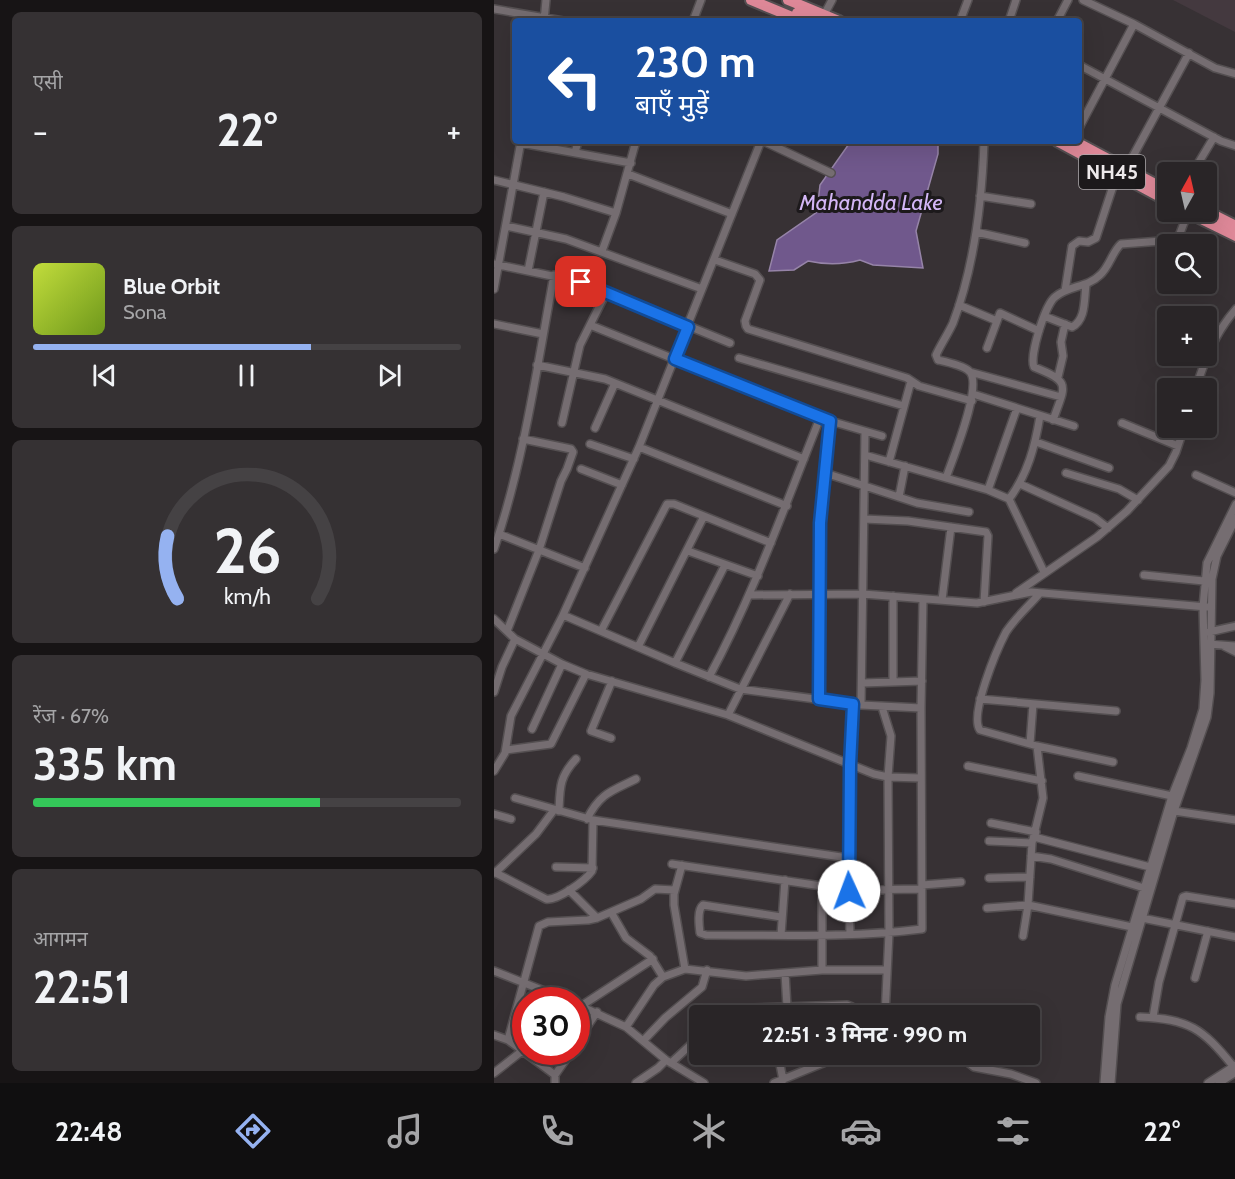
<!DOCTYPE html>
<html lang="hi">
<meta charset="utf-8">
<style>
:root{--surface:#292527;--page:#353133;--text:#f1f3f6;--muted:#a5a5a7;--line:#454244;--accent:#95b2f1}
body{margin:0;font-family:Cabin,"Noto Sans Devanagari",sans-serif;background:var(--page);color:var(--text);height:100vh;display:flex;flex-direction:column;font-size:22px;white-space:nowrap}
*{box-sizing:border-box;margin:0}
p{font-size:20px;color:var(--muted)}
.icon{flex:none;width:33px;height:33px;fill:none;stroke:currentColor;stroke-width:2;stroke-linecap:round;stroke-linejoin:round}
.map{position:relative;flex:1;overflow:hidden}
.panel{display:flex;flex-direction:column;gap:12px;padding:12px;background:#171415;width:494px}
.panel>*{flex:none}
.top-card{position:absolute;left:18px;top:18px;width:570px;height:126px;border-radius:6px;box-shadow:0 6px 24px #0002,0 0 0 2px var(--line);background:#1a4fa0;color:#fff;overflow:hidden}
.needle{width:39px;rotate:8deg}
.controls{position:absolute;left:663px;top:162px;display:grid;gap:12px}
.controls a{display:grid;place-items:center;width:60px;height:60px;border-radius:6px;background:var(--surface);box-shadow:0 6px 24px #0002,0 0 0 2px var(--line);font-size:30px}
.speed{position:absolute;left:18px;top:987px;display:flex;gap:12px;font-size:30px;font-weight:700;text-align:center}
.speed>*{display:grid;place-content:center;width:78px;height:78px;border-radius:50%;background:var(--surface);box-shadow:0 6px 24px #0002,0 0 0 2px var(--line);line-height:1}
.speed .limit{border:9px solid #d22;background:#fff;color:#111}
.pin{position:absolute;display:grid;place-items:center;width:51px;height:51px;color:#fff;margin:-26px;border-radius:12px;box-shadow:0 3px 9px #0006}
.me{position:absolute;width:66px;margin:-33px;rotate:358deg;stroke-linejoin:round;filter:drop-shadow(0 0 4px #0008)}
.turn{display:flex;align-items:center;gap:21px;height:126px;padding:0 24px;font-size:27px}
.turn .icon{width:78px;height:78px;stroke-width:2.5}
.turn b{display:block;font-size:42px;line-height:51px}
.big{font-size:45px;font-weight:700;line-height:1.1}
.panel .widget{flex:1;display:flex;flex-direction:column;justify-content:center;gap:9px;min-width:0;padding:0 21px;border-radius:9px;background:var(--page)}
.panel .dial{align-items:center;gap:0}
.dial svg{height:156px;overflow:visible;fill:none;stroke:var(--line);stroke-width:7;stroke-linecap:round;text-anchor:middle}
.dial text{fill:var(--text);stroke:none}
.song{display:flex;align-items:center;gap:18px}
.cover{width:72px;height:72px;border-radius:9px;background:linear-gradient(135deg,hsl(70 70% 55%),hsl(80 70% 35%))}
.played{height:6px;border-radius:3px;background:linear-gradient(90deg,var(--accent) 65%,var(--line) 65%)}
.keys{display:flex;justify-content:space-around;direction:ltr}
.heat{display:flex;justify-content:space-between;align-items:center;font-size:33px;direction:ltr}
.charge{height:9px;border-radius:4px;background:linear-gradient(90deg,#34c759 67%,var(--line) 0)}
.trip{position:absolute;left:195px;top:1005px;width:351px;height:60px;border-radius:6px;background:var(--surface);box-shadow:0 6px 24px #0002,0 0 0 2px var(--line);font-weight:700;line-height:60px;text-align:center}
.tab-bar{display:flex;height:96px;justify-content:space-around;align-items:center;background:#100f10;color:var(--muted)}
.tab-bar .icon{width:42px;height:42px}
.tab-bar .current{color:var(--accent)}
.tab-bar b{font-size:27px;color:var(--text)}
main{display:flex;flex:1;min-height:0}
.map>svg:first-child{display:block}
.built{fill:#44393f}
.water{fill:#70588c;stroke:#9684a8;stroke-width:1.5}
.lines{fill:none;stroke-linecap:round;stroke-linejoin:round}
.minor-casing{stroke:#544f51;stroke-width:10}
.highway-casing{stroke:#544f51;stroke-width:14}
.minor{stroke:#756d71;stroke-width:7}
.highway{stroke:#de8898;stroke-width:10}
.route-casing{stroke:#114b97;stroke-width:15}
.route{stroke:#1a73e8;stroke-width:10}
.labels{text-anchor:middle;stroke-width:6;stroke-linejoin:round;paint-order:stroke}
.shield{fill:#1c191b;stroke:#aeabad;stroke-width:1.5}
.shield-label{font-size:20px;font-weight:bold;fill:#ede9eb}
.water-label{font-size:22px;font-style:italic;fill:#d3b6f6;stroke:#1c191b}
</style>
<main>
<section class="panel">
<div class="widget"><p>एसी</p>
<div class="heat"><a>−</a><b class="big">22°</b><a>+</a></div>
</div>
<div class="widget">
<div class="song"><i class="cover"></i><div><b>Blue Orbit</b><p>Sona</p></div></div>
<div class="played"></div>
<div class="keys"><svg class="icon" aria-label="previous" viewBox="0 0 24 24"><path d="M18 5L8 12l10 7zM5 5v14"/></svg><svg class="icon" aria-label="pause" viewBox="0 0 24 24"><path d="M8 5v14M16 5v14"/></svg><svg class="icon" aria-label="next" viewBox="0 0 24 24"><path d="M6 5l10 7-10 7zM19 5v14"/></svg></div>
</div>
<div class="widget dial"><svg viewBox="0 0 100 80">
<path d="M14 69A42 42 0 1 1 86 69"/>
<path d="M14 69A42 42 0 0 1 9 37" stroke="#95b2f1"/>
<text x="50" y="56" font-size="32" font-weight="700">26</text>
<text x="50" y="72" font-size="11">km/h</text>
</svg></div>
<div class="widget"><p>रेंज · 67%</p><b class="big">335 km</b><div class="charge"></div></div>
<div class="widget"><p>आगमन</p><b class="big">22:51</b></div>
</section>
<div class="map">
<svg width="742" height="1083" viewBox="0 0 742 1083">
<rect width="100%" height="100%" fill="#373134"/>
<!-- built -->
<path class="built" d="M 679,0 L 741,0 L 741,32 Z"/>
<!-- water -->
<path class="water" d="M 357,141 L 444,141 L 444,154 L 422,231 L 429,268 L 379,265 L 366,260 C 348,265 332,265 314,261 L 300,270 L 275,271 L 283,240 L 323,212 L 326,185 Z"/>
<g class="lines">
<defs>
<path id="minor" d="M 589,0 L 640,24 L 721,68 L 742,74
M 0,9 L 69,21
M 330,15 L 338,0
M 50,21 L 52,0
M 199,21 L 207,0
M 466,21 L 474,0
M 515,21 L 522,0
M 563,21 L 574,0
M 585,65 L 727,141 L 742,146
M 585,128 L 640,24
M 269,141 L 337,173
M 27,143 L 137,163
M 81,153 L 84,141
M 632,169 L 695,53
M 699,172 L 720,137
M 134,174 L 238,214
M 0,180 L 70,197 L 122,213
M 486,196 L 537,204
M 12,226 L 72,239 L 208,289
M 482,232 L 531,243
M 108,251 L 122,213 L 142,141
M 221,260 L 261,274 L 266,280 L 251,321 L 252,326 L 254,329 L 413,378 L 425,386 L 478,401
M 0,264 L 87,282 L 236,343
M 34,271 L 50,192
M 0,289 L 27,141
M 571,291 L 578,246 L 585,241 L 594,242 L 602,238 L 623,174
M 465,305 L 503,321
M 550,316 L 578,327 C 592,320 590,300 592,285
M 0,324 L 49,334
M 96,325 L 326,418 L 388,436
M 493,348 L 506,313 L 545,331
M 245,358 L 410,406
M 43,365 L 111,379 L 310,459
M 476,372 L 567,397
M 564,377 L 569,356 L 567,342 L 571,324
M 702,388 C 711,359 721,333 742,309
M 479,394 L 580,426
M 559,420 C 572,384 577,382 540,367 C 535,356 551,305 561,297 C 575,285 593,288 606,275 C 616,266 618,252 627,244 L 681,240 L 685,236 L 694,212
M 68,423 L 86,345 L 113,291
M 628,423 L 684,446
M 101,428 L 121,383
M 542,442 L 615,468
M 96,444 L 140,459
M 145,447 L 293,506
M 371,455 L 494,490 L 515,499 L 550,572
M 395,462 L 417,381
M 87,469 L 128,485
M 331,473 L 423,503 L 475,512
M 572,473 L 625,489 L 644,500
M 702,475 L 742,493
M 452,478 C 458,460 490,384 475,371 C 468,365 453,362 444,360 L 442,355 C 447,344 454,334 459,323 C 481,265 488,202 490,141
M 526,484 L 601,518 L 614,528
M 494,490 L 523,408
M 405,497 L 411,466
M 515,499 C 534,474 541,446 546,416
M 370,519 L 414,521 L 492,532 L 494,536 L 490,602
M 5,534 L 91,568
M 0,549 C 30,461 43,367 60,275
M 194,551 L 264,576
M 650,575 L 710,581
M 522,593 L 603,537 L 633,511 L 675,466 L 682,452 L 690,428
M 546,593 C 535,606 521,618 512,632 C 503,649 475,715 486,730 L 543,746 L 619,762
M 255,595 L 369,594 L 483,603 L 537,592 L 713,607
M 448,600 L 457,527
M 69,615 L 181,663 L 246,689 L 367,705 L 427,708
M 0,619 L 21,639 L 68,664 L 92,674 L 234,715 L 380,774 L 394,777 L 427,778
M 13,631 L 45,550 L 67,481 L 73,469 L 79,452 L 77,449 L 29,439
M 107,631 L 173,504 L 180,504 L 277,543
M 715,632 L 742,626
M 714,644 L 742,646
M 730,646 L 742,652
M 144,647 L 209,518
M 181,663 L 231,565
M 215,677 C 260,594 291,505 326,418
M 399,682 L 399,596
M 368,683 L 428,681
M 0,692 L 8,667 L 21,639
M 325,699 L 326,523 L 336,421
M 486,699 L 622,711
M 367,705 L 371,432
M 388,707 L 397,736 L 394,777 L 395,933 L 391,1016
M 234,715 L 296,594
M 38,729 L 68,664
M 117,738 L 97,731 L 118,681
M 536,744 L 539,704
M 12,750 L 57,744 L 92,674
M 474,766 L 548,781
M 0,771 L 11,753 L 17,716 L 69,615 L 145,447 L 267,141
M 584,776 L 678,796
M 21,798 L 99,820 L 354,858
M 65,811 C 66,788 65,777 82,759
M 680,811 L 742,820
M 0,814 L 17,819
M 93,819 C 106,793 118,791 142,779
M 497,823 L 542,832
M 540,837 L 656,867
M 495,841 L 538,843
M 537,856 L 557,859 L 650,888
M 178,864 L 355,890 L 428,889
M 188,865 L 180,894 L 180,905 L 191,969
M 62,867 L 99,868
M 0,872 L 52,899 C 63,901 91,881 98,871 L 99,820
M 1,873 L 42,834 L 60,810
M 495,878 L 536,877
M 428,885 L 467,882
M 75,890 L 103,918
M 493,908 L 534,905 L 638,927
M 117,912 L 132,938 L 156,956 L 169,977
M 287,917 L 209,905 C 203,910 205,925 206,933 L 212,935 C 284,935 357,938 428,929 L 427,708 L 429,599
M 646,919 L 648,918 L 742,937
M 356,934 L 354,858 L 359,704
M 287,935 L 291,880
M 529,936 L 534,905 L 538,843 L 549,798 L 543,746
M 328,970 L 328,886
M 0,971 L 73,1000
M 291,973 L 293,1007
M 701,978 L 714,931
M 82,1004 L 132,1027 L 172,1060 L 210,1083
M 87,1006 L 159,959
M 237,1016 L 259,1008 L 353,1005 L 358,1007 L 361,1016
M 646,1017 C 695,1019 708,1028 739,1066
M 659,1017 L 665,982 L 689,897 L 692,896 L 742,904
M 132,1027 L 160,985 L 169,977 L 191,969 L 252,976 L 328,970 L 393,970
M 0,1035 L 14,1040 L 61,1075
M 14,1040 L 45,926 L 54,922 L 94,920 L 103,918 L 147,899 L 161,889 L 181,890
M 149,1041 L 171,1018 L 208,987 L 213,970
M 82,1043 L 103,1012
M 284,1054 L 289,1080
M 463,1054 L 480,1067 L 517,1074 L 542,1083
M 177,1063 L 206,1036
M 0,1073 L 28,1051
M 61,1083 L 61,1075 L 77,1052
M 142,1083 L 164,1068 L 172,1060
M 280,1083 L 351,1054
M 610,1083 L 615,1017 L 621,985 L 678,796 L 697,748 L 709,709 L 711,680 L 709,607 L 713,563 L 742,504
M 617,1083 L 623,1004 L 680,811 L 713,717 L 716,693 L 718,579 L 723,556 L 742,518
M 714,1083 L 742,1065
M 725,1083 L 742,1072"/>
<path id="highway" d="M 257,0 L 308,21
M 294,0 L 345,21
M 303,13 L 322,21
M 563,141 L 674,201
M 580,141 L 674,191
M 712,211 L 742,226
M 693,212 L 742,236"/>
</defs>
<!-- minor casing -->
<use href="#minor" class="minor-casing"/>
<!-- highway casing -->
<use href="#highway" class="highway-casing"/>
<!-- minor -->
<use href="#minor" class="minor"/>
<!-- highway -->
<use href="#highway" class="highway"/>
</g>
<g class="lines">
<defs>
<path id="route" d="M 87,282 L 194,327 L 181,359 L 336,421 L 326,523 L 325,699 L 359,704 L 356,765 L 355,891"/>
</defs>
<!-- route casing -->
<use href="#route" class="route-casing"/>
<!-- route -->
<use href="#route" class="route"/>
</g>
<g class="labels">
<!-- shield labels -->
<rect class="shield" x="585" y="155" width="66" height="34" rx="4.5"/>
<g class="shield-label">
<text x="618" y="179">NH45</text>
</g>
<!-- water labels -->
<g class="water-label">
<text x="377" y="210">Mahandda Lake</text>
</g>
</g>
</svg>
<div class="controls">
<a><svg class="needle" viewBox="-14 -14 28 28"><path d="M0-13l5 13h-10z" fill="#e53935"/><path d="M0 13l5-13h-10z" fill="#a5a5a7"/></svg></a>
<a><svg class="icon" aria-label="search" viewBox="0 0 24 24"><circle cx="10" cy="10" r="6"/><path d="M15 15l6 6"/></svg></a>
<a>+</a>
<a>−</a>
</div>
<div class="speed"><div class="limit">30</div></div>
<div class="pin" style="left:87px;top:282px;background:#d93025"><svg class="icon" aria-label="arrive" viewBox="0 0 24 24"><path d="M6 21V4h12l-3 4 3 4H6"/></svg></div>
<svg class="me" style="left:355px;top:891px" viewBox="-20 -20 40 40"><circle r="19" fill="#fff"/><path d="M0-13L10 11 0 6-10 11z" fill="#1a73e8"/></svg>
<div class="trip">22:51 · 3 मिनट · 990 m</div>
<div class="top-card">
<div class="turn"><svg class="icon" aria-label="left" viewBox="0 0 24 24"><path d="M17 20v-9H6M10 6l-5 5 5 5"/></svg><div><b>230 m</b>बाएँ मुड़ें</div></div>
</div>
</div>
</main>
<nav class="tab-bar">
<b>22:48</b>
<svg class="icon current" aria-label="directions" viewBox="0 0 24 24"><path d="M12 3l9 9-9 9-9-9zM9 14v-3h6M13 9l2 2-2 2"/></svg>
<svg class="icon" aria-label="music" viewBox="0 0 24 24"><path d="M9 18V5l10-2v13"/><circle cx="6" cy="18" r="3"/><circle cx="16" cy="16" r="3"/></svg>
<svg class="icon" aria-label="phone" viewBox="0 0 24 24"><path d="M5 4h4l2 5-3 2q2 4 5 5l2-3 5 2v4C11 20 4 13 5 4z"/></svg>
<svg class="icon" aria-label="climate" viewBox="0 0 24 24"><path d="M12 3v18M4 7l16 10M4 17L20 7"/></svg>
<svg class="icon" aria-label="car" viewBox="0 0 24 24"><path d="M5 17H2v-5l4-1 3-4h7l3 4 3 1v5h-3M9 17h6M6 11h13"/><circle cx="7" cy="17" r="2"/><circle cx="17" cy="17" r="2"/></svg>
<svg class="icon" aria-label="filters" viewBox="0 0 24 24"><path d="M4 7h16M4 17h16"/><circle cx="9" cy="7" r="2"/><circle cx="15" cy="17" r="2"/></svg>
<b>22°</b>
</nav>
